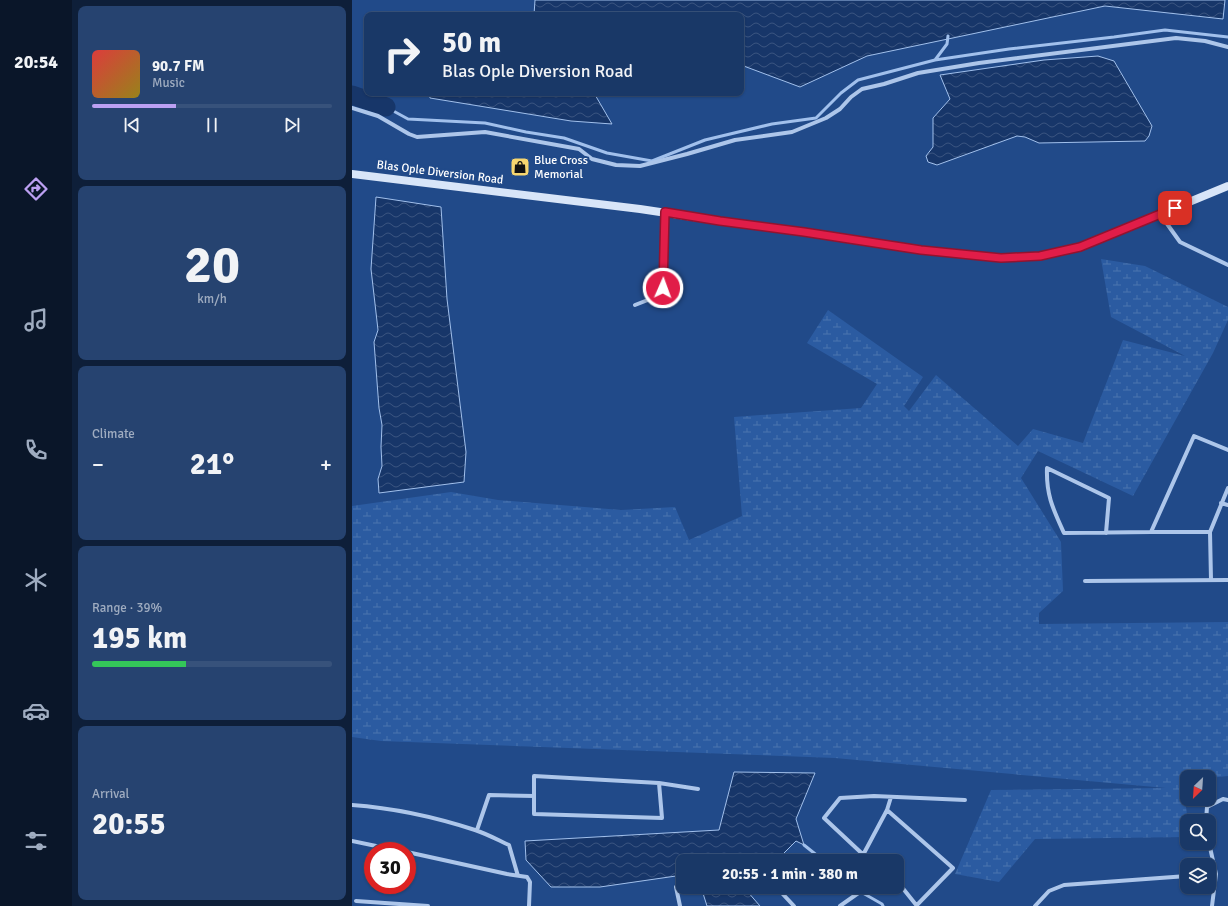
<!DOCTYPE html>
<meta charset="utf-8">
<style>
:root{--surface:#193867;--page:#264370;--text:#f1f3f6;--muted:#9facc0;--line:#37527b;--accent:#bca0f2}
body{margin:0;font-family:Signika,sans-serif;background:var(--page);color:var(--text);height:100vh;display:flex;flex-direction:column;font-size:15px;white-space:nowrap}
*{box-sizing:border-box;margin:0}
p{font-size:13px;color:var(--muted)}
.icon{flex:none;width:22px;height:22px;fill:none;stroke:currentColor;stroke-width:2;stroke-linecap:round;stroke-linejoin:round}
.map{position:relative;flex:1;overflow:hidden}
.drawer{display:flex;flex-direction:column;gap:6px;padding:6px;background:#0e1f39;width:280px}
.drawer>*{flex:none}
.hud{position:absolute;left:12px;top:12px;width:380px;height:84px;border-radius:8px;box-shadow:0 1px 3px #0004,0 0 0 1px var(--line);background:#193867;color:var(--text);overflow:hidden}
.needle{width:26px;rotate:205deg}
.fabs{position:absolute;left:828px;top:770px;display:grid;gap:8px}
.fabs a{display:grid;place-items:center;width:36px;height:36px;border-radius:8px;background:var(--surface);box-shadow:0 1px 3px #0004,0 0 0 1px var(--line);font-size:20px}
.speed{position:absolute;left:12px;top:842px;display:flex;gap:8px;font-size:20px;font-weight:700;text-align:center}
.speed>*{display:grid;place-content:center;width:52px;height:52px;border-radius:50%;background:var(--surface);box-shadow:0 1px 3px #0004,0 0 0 1px var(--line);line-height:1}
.speed .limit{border:6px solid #d22;background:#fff;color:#111}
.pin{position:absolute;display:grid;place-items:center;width:34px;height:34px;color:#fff;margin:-17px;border-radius:8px;box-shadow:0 2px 6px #0006}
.me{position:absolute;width:44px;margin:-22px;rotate:2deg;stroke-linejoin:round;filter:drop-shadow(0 0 3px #0008)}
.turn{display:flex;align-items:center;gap:14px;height:84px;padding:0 12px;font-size:18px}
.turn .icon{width:52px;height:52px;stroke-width:2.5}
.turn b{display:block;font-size:28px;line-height:34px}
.big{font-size:30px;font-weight:700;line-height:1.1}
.drawer .tile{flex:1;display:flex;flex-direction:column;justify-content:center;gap:6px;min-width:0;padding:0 14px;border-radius:8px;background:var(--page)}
.drawer .dial{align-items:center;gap:0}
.dial b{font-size:52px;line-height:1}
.song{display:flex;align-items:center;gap:12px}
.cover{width:48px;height:48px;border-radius:6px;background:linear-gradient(135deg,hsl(0 70% 55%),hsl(50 70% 35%))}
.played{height:4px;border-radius:2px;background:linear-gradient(90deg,var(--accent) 35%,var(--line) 35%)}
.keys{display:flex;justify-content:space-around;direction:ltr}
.heat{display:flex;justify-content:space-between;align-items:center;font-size:22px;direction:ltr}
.charge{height:6px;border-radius:3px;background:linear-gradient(90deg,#34c759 39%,var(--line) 0)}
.trip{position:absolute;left:324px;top:854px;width:228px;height:40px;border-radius:8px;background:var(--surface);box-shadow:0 1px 3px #0004,0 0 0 1px var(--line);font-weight:700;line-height:40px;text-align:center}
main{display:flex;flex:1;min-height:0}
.tab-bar{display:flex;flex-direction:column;width:72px;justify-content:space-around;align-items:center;background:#0a1629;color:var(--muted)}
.tab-bar .icon{width:28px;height:28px}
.tab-bar .active{color:var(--accent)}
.tab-bar b{font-size:18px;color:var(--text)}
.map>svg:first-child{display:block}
.wetland{fill:url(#wetland-marsh)}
.water{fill:url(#water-waves);stroke:#a1c0ec}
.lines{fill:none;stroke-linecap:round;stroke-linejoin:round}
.stream{stroke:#a1c0ec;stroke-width:3}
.river{stroke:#173669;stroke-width:19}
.minor{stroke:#adc6ea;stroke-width:4}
.secondary{stroke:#d8e5f8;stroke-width:8}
.route-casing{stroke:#92132f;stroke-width:10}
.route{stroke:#e11d48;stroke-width:7}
.labels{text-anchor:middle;stroke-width:4;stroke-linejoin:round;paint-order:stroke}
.poi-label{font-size:12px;fill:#fff;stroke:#214a89;text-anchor:start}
.street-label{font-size:12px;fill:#fff;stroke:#214a89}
</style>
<main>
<nav class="tab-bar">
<b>20:54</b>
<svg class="icon active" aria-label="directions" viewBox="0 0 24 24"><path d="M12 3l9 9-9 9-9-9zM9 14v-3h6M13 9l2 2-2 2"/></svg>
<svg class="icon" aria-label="music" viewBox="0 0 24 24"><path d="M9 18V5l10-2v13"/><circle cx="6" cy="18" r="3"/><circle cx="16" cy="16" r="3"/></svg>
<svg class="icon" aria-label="phone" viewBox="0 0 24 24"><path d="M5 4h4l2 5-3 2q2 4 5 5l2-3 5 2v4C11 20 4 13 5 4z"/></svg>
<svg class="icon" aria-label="climate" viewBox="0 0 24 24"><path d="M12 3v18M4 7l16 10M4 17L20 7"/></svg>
<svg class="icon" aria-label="car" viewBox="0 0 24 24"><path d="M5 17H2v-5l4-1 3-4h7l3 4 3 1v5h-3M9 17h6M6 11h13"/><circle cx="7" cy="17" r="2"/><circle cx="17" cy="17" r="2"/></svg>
<svg class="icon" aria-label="filters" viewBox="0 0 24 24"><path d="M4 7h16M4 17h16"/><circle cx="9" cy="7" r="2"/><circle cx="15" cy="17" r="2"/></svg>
</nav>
<section class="drawer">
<div class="tile">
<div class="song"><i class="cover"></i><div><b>90.7 FM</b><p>Music</p></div></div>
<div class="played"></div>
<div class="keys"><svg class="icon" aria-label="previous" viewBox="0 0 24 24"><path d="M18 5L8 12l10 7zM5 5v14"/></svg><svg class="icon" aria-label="pause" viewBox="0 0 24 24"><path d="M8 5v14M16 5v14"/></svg><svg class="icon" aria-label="next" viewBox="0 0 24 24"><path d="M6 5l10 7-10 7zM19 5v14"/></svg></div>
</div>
<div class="tile dial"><b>20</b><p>km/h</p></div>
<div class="tile"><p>Climate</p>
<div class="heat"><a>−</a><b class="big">21°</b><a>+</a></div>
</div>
<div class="tile"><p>Range · 39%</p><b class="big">195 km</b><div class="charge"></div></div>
<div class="tile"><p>Arrival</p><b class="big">20:55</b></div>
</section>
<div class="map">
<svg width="876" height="906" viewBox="0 0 876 906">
<defs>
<pattern id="wetland-marsh" width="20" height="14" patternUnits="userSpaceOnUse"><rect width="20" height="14" fill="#2b5ba1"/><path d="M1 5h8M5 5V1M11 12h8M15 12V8" fill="none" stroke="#4b74af"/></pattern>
<pattern id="water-waves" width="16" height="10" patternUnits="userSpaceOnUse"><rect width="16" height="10" fill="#173669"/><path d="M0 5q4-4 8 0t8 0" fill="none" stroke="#3a5480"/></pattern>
</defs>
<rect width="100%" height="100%" fill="#214a89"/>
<!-- wetland -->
<path class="wetland" d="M 749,259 L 793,266 L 876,307 L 876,320 L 861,353 L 781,496 L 686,451 L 669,478 L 709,542 L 711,591 L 687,613 L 687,624 L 876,622 L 876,776 L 857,778 L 857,777 L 835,777 L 835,780 L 830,781 L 836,821 L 835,821 L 835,837 L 683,839 L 647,882 L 603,874 L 639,790 L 814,788 L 483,758 L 29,741 L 0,737 L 0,506 L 99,492 L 146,500 L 269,510 L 323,507 L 337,540 L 390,516 L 382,417 L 509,408 L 525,384 L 455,343 L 476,310 L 571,377 L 552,406 L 557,411 L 584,375 L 666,446 L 681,429 L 731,443 L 771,340 L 833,356 L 759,317 Z"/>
<!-- water -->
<path class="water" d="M 183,0 L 873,0 L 871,19 L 753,6 L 515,56 L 448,87 L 389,65 L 389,15 L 182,15 Z
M 746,56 L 762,61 L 800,126 L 797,136 L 793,141 L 687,143 L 673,137 L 665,136 L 585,165 L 576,162 L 574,156 L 581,147 L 581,118 L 598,99 L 588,75 L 692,60 Z
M 77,93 L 242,93 L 260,124 L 219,121 L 78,98 Z
M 24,197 L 89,207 L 95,299 L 114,452 L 112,482 L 27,493 L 26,479 L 30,466 L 29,447 L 30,425 L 27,408 L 22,342 L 26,330 L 19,269 Z
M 382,772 L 463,773 L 444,819 L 452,845 L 444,841 L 424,861 L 331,861 L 331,875 L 248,887 L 199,887 L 174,860 L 173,841 L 367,830 Z
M 349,887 L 398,887 L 395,891 L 408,906 L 355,906 Z"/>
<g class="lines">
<!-- stream -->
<path class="stream" d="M 583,60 L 595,44 L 596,36
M 34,107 L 56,119 L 133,123 L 174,132 L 212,138 L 255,153 L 300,161 L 353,140 L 420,124 L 464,118 L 489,93 L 506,80 L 583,60 L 657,49 L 762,37 L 813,30 L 876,37
M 452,845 L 472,861
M 509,892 L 530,904 L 531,906"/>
<!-- river -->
<path class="river" d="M 0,95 L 34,107"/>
<!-- minor -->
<path class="minor" d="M 0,108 L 26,116 L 57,134 L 65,137 L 133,132 L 227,149 L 240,159 L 264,165 L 288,166 L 335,154 L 383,140 L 440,132 L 474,118 L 488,109 L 499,97 L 510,89 L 532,84 L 566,73 L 627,63 L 824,38 L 853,41 L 876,47
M 808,214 L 828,242 L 876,265
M 283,305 L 306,296 L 311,288 L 313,213
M 869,503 L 876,505
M 799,532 L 858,532
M 754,533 L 757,498 L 695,468 C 694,495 701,509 712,533 L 799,532 L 842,436 L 876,450
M 859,580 L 858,532 L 876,488
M 733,581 L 876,580
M 182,796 L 182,814 L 310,818 L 307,783
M 0,805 C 42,808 83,817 123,830 C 135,834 146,840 157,845 L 166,876
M 535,810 L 601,868 L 565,905
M 854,821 L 855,807 L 871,799 L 876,800
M 125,830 L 137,795 L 182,796 L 182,776 L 307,783 L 346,789
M 0,841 L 48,851
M 857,843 L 864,874 L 860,906
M 55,852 L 155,874 L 175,877 L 178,882 L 177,906
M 511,855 L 535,810 L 539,797
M 518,861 L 472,818 L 488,798 L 522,796 L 613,800
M 545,881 L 565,906
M 324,887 L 328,906
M 431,887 L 427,890 L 442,906
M 4,901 L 76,906
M 488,906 L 515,887
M 683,906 L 697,891 L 712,885 L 835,876"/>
<!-- secondary -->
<path class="secondary" d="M 0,174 L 288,209 L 368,221 L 452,232 L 569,250 L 649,258 L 688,256 L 728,247 L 876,186"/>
</g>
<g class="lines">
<defs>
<path id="route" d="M 311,288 L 313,212 L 368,221 L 452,232 L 569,250 L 649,258 L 688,256 L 728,247 L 823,208"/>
</defs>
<!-- route casing -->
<use href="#route" class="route-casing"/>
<!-- route -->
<use href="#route" class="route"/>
</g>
<!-- icons -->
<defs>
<symbol id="shop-square" viewBox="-11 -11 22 22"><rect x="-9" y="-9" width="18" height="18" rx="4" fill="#f7d66f" stroke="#214a89"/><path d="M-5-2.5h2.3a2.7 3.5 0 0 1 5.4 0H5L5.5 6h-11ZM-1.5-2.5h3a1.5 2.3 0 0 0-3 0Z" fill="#111"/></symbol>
</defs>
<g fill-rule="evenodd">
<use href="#shop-square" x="157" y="156" width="22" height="22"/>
</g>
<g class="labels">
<!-- poi labels -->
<g class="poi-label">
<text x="182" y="164">Blue Cross<tspan x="182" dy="14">Memorial</tspan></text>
</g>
<!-- street labels -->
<g class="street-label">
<text transform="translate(88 172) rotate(7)" y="4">Blas Ople Diversion Road</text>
</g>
</g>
</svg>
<div class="fabs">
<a><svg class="needle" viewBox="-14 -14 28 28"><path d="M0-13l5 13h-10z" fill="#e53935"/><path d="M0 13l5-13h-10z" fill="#9facc0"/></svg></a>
<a><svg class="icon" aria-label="search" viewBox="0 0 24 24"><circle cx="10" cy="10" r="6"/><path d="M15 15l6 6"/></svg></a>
<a><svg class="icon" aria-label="layers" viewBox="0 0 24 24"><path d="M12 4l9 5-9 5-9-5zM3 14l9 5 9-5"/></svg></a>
</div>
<div class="speed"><div class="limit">30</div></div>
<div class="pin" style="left:823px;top:208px;background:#d93025"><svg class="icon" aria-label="arrive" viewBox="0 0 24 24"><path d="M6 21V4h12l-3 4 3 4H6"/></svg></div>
<svg class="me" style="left:311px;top:288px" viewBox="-20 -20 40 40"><circle r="17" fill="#e11d48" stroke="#fff" stroke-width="3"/><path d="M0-11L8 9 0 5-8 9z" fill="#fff"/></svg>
<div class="trip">20:55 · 1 min · 380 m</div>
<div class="hud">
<div class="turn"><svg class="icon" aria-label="right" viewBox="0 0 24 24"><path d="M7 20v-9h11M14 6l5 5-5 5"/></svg><div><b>50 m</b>Blas Ople Diversion Road</div></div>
</div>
</div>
</main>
